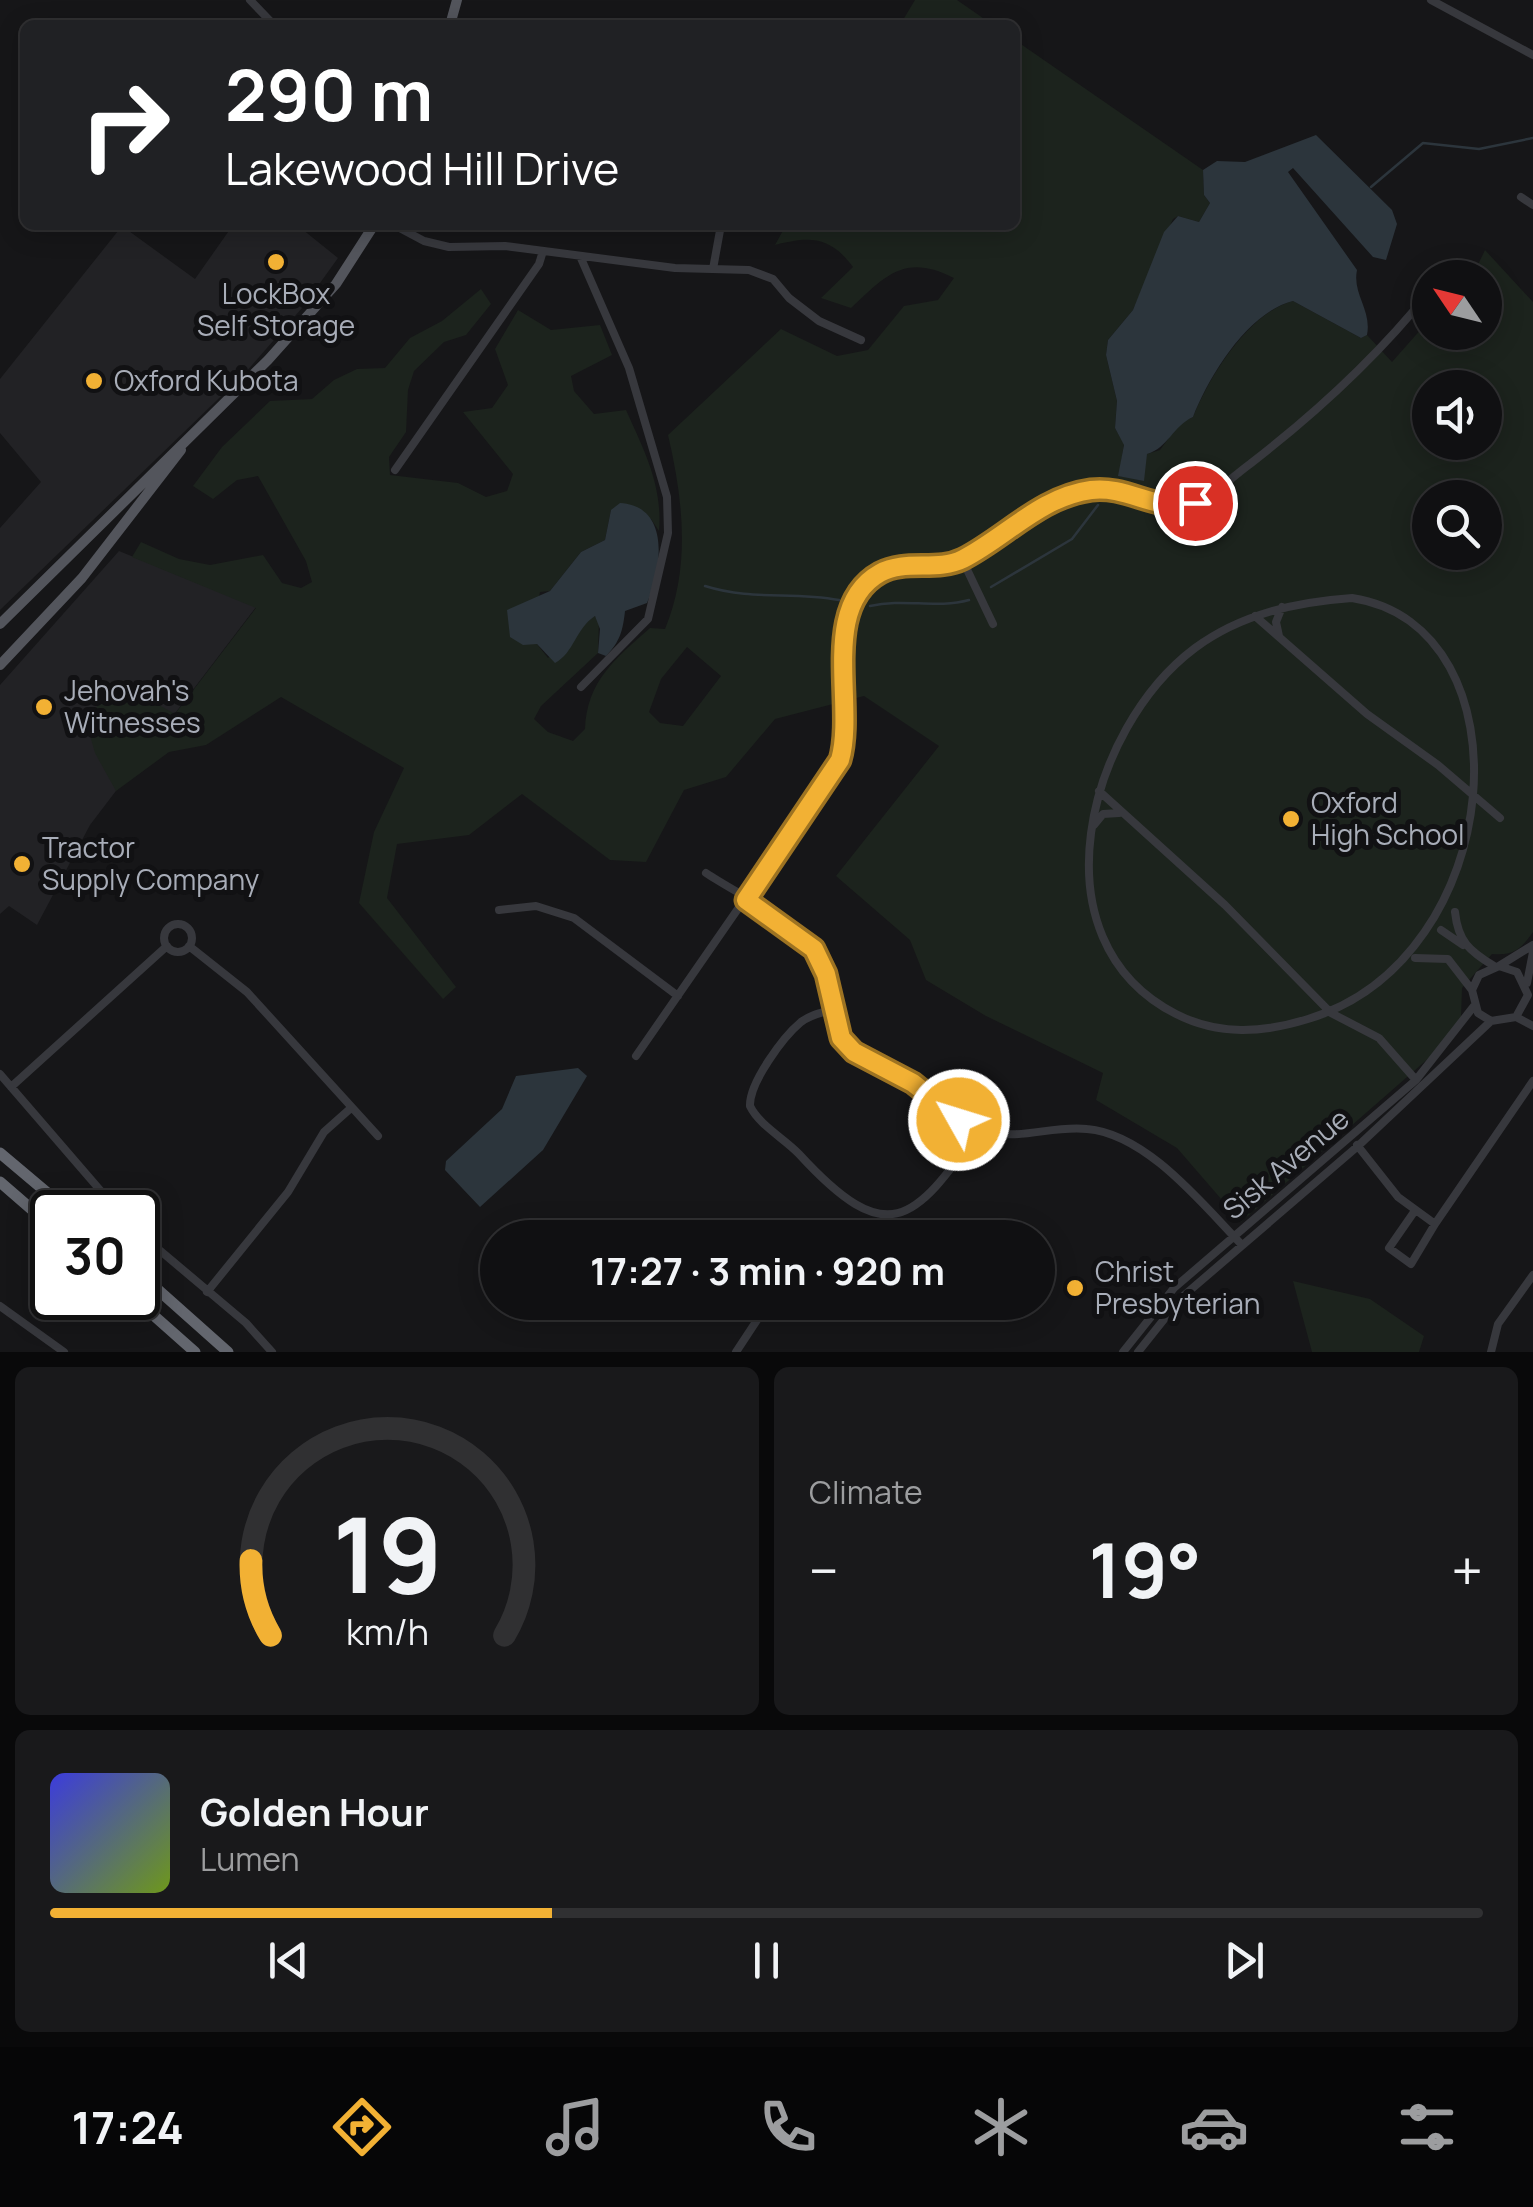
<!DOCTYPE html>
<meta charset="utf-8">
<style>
:root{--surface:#101012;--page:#19191b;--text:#f1f3f6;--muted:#9c9d9f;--line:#303032;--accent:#f2b134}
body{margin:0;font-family:Manrope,sans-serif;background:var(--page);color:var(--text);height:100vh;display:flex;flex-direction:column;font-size:38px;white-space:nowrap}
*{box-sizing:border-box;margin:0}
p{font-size:32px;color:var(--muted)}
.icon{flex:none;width:55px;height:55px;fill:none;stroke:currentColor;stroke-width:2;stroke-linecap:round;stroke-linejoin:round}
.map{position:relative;height:1352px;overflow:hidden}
.side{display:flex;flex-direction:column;gap:15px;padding:15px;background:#09090a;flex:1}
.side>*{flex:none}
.guide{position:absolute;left:20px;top:20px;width:1000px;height:210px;border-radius:15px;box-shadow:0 5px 25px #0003,0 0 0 2px var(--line);background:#202124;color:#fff;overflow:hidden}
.needle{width:65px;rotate:305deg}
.buttons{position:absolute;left:1412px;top:260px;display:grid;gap:20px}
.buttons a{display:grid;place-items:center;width:90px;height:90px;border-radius:50%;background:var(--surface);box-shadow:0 5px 25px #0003,0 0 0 2px var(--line);font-size:50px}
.speed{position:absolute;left:30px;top:1190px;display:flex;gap:20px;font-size:50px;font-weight:700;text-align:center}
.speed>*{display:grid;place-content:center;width:130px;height:130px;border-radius:50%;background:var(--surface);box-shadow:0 5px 25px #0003,0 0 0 2px var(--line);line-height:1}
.speed .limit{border:5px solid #111;border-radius:15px;background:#fff;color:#111}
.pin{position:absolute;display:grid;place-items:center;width:85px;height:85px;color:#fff;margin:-42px;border:5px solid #fff;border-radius:50%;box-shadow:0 2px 10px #0007}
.me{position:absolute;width:110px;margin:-55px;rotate:309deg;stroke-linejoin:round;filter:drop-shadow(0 0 8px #0008)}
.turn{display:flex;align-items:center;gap:35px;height:210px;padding:0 40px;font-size:45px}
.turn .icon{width:130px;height:130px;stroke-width:2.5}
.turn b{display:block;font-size:70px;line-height:85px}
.big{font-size:75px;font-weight:700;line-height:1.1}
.side .tile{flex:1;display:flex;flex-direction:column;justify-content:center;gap:15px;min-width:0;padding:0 35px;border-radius:15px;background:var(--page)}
.side .dial{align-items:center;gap:0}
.dial svg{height:260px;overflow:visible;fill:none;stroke:var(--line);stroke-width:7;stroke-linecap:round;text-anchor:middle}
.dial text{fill:var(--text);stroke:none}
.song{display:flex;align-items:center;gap:30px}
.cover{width:120px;height:120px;border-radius:15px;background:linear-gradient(135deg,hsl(240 70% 55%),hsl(80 70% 35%))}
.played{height:10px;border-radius:5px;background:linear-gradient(90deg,var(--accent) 35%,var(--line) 35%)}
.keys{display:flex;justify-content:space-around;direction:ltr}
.heat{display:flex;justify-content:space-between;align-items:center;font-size:55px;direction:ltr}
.side .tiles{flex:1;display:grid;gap:15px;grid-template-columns:1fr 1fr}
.tile:last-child{grid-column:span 2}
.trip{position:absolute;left:480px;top:1220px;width:575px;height:100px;border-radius:50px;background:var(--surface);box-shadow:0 5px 25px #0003,0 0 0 2px var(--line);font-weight:700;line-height:100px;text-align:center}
.tabs{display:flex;height:160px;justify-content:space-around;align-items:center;background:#060607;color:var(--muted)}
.tabs .icon{width:70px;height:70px}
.tabs .active{color:var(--accent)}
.tabs b{font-size:45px;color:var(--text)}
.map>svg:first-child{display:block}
.built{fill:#222225}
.green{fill:#1c231d;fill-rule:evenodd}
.water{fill:#2c353c}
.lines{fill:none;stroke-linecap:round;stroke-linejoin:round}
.stream{stroke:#2c353c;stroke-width:2.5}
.minor{stroke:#37383d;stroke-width:8}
.major{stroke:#53555c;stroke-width:10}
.highway{stroke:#63666e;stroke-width:11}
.route-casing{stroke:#9d7322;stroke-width:25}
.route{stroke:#f2b134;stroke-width:18}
.poi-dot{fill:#f2b134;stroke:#111113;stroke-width:4}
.labels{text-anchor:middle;stroke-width:10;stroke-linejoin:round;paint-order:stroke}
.poi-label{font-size:28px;fill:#a8adb8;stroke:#111113;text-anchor:start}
.street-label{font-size:28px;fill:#a8adb8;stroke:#111113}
</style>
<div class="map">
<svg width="1533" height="1352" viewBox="0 0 1533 1352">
<rect width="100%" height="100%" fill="#161618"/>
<!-- built -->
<path class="built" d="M 233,225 L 297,225 L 338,258 L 302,308 L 245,373 L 0,610 L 0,528 L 41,482 L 0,433 L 0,379 L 122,226 L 195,279 Z
M 119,551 L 256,607 L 90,825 L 37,925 L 9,906 L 0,914 L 0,685 Z"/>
<!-- green -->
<path class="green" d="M 915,0 L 957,0 L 993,25 L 900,25 Z
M 1015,40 L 1203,170 L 1204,195 L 1210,203 L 1199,222 L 1178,216 L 1173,219 L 1133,310 L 1108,340 L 1106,355 L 1117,401 L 1115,428 L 1124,444 L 1119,476 L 1135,477 L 1147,454 L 1160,450 L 1179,424 L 1193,417 C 1210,376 1248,313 1293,301 L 1361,338 L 1367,335 L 1392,362 L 1430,319 L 1430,332 L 1485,332 L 1485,278 L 1472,277 L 1485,250 L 1533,302 L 1533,932 C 1521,949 1514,956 1492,954 L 1462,988 L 1461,1018 L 1430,1057 L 1241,1222 L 1177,1148 L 1096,1100 L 1103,1073 L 986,1016 L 926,980 L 910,940 L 836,876 L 939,746 L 864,696 L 775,719 L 726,777 L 684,790 L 646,862 L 610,860 L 522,794 L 469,835 L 397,844 L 387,898 L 456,987 L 443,999 L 359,903 L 374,832 L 404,768 L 281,697 L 206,745 L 169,752 L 116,791 L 95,753 L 85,718 L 121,684 L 175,714 L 256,608 L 132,557 L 141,542 L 179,559 L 210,565 L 263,555 L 282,583 L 301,588 L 312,582 L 306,561 L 258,476 L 237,480 L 213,499 L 193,486 L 222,447 L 270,401 L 312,399 L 334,380 L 357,369 L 385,368 L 410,338 L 442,321 L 481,289 L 491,304 L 466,335 L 444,342 L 414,371 L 408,390 L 406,432 L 389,457 L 390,475 L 458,483 L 486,497 L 507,491 L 513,474 L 463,412 L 492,408 L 508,385 L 495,349 L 518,310 L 551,330 L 600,325 L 612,355 L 571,376 L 574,391 L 594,414 L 626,410 C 644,450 663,486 659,531 L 651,519 L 611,510 L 605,540 L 581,552 L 550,591 L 540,592 L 529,643 L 537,644 L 548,658 L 588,620 L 594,616 L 599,619 L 598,653 L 541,706 L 534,719 L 548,732 L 573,741 L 585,729 C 587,681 615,659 650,628 L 665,629 C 691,567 683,499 668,435 L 781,329 L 837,356 L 868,350 L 904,306 L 938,300 L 954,278 C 905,253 886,275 851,308 L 821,298 L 853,267 C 830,236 810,236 775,245 L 786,225 L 1015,225 ZM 1430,388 L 1485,388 L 1485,442 L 1430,442 ZM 1430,498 L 1485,498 L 1485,552 L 1430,552 ZM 687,647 L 721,676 L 683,726 L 660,723 L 649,712 L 661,679 Z
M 1293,1281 L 1370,1299 L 1424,1336 L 1419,1352 L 1312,1352 Z"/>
<!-- water -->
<path class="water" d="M 1316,135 L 1392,210 L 1397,224 L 1386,260 L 1373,257 L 1293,168 L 1288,172 L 1357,270 C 1352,294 1372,310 1367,335 L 1361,338 L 1293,301 C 1248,312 1209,376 1193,417 C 1173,426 1168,448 1147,454 L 1144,481 L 1118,476 L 1124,445 L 1115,428 L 1117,401 L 1106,355 L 1108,340 L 1133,310 L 1164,232 L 1178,216 L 1199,222 L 1210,203 L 1204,195 L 1203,170 L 1217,161 L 1245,162 Z
M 620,503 C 671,506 662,569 647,603 L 625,611 C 623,630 620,642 606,656 L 598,653 L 600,629 L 595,616 C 576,628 574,653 555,663 L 537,644 L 523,645 L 510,637 L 507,610 L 550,591 L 581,552 L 605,540 L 611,510 Z
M 578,1068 L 587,1076 L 543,1150 L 480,1207 L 445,1170 L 446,1161 L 502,1109 L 516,1076 Z"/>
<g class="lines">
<!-- stream -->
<path class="stream" d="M 1371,187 L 1423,143 L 1479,149 L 1533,138
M 705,586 C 753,601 791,591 839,600
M 991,587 L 1072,539 L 1098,505
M 870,606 C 904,598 936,609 969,600"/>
<!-- minor -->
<path class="minor" d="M 250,0 L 274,25
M 1431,0 L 1533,55
M 1521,197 L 1533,205
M 394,225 L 424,241 L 449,247 L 505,246 L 675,268 L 749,270 L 773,279 L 789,298 L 819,321 L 861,340
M 580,256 L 629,368 L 667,497 L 668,533 L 648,619 L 581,687
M 713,269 L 721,225
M 1441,278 L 1446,271
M 395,470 L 539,264 L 543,251
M 962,559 L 993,624
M 1352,598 C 1533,626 1508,959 1308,1019 C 1263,1033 1219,1036 1176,1014 C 1031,940 1088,728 1195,648 C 1241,614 1296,602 1352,598 Z
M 1255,616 L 1367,714 L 1438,765 L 1500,818
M 1279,636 L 1276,622 L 1282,607
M 1099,791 L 1225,905 L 1331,1013 L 1379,1038 L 1416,1080
M 1094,825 L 1103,814 L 1119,813
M 706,873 C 739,895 787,916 812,947 C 844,985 818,1033 871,1065 C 885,1073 899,1076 913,1083 C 938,1096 953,1121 981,1130 C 1019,1142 1050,1125 1087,1129 C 1147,1134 1203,1205 1242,1245
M 499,910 L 536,906 L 574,918 L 678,996
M 1455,912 C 1458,941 1469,951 1494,966
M164 938a14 14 0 1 1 28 0a14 14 0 1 1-28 0Z
M 1441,930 L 1463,945
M 189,946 L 247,992 L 378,1136
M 1415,958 L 1448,959 L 1472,990 L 1478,1013 L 1491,1021 L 1516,1017 L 1528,995 L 1517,972 L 1499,966 L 1479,975 L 1472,990
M 1499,966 L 1533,945
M 1527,983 L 1533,952
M 831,1010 C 820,1013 810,1015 801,1022 C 783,1037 749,1083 750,1106 C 759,1125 785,1139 799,1154 C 887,1250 914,1224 979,1129
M 1516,1017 L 1533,1026
M 636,1056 L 841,760 C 854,709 828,643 857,596 C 883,555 922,577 959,561 C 1005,540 1039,496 1092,490 C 1127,486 1161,516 1195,503 C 1215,495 1232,477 1250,464 C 1316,413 1378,356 1430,291
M 0,1074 L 119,1212
M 11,1087 L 167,946
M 1357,1145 L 1398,1197 L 1435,1224 L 1533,1081
M 1414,1212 L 1389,1248 L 1411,1264 L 1435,1224
M 138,1232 L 246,1323 L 272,1352
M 207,1292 L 288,1192 L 324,1132 L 351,1108
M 0,1306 L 64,1352
M 736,1352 L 769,1302
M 1123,1352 L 1174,1288 L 1416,1080 L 1474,1006
M 1138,1352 L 1181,1298 L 1358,1146 L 1491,1021
M 1491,1352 L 1498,1324 L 1533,1275"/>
<!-- major -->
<path class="major" d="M 450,25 L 457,0
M 0,624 L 268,360 L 336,284 L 374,225
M 0,665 L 82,578 L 181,450"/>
<!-- highway -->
<path class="highway" d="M 0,1153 L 70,1212
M 0,1182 L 52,1227
M 138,1272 L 228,1352
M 134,1298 L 195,1352"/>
</g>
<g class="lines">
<defs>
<path id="route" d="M 959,1120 L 913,1083 L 854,1052 L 841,1038 L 826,974 L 814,949 L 746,900 L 840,760 C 856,705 819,607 880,573 C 906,559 937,572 963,559 C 1006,537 1040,497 1091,490 C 1128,485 1159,514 1195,503"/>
</defs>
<!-- route casing -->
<use href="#route" class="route-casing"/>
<!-- route -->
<use href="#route" class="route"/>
</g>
<!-- markers -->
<g class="poi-dot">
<circle cx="276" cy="262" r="10"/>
<circle cx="94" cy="381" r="10"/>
<circle cx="44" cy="707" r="10"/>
<circle cx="1291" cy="819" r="10"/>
<circle cx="22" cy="864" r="10"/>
<circle cx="1075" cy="1288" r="10"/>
</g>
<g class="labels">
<!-- poi labels -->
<g class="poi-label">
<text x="276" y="304" text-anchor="middle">LockBox<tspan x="276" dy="32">Self Storage</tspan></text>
<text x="114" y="391">Oxford Kubota</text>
<text x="64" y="701">Jehovah's<tspan x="64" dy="32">Witnesses</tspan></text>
<text x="1311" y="813">Oxford<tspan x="1311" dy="32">High School</tspan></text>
<text x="42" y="858">Tractor<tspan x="42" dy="32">Supply Company</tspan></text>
<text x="1095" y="1282">Christ<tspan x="1095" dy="32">Presbyterian</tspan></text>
</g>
<!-- street labels -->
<g class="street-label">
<text transform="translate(1286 1164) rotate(-40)" y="10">Sisk Avenue</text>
</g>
</g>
</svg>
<div class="buttons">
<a><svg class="needle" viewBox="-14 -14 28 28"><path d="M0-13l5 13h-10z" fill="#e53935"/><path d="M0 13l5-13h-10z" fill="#9c9d9f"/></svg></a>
<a><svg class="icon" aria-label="sound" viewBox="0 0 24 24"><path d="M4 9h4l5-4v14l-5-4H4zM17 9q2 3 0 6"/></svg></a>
<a><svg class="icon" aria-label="search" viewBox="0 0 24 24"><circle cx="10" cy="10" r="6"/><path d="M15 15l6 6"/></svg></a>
</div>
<div class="speed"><div class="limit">30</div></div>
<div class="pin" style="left:1195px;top:503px;background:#d93025"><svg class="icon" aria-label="arrive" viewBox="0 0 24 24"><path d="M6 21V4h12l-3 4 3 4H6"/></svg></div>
<svg class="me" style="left:959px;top:1120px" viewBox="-20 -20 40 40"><circle r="17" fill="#f2b134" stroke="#fff" stroke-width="3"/><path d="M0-11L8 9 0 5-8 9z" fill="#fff"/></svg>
<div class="trip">17:27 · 3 min · 920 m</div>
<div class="guide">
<div class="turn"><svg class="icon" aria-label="right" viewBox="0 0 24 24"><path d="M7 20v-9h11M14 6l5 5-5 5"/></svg><div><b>290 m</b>Lakewood Hill Drive</div></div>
</div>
</div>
<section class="side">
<div class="tiles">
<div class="tile dial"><svg viewBox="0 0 100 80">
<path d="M14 69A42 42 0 1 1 86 69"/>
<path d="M14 69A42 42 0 0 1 8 46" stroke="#f2b134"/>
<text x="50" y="56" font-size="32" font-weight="700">19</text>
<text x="50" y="72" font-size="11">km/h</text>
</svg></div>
<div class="tile"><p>Climate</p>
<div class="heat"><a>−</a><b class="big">19°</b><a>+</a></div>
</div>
<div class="tile">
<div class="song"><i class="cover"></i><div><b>Golden Hour</b><p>Lumen</p></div></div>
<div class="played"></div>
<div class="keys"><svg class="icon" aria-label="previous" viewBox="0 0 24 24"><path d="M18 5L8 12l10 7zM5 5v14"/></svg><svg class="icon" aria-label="pause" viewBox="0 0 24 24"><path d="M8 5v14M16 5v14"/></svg><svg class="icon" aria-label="next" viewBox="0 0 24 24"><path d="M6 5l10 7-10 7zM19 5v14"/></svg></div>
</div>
</div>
</section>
<nav class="tabs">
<b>17:24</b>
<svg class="icon active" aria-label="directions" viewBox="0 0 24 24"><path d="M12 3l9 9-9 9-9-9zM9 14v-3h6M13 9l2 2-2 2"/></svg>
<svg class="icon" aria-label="music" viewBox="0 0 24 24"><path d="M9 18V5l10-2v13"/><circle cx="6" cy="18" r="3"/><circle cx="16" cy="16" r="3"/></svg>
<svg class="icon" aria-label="phone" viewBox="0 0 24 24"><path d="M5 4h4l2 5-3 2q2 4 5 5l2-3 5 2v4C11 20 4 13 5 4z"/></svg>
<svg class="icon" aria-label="climate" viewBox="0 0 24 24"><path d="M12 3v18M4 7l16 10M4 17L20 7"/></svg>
<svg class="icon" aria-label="car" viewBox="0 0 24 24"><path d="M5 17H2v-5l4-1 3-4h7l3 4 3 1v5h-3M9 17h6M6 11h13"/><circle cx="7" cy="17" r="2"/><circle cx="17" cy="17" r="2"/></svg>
<svg class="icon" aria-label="filters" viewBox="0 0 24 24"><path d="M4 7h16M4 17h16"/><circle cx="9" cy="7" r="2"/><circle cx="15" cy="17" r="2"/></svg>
</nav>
